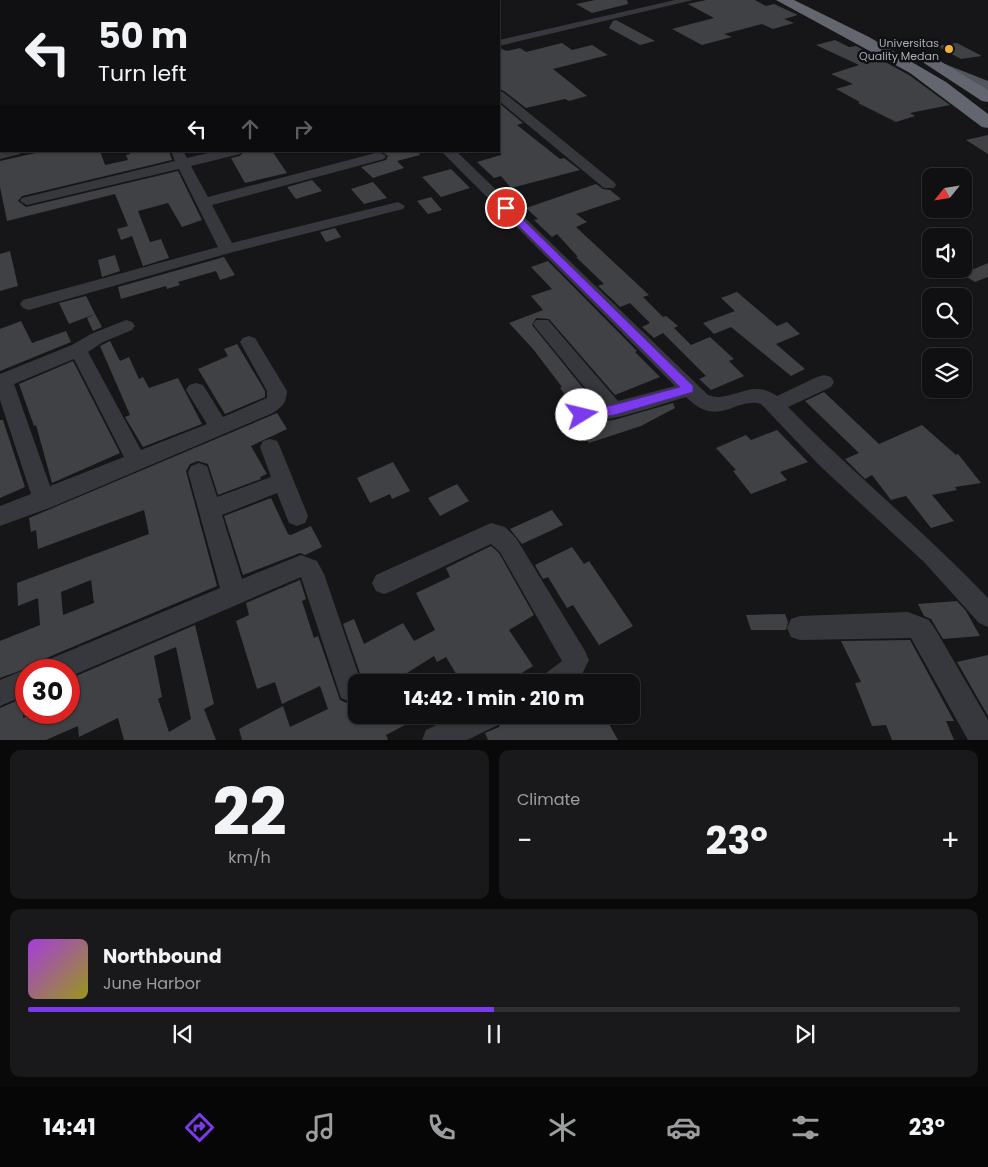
<!DOCTYPE html>
<meta charset="utf-8">
<style>
:root{--surface:#101012;--page:#19191b;--text:#f1f3f6;--muted:#9c9d9f;--line:#303032;--accent:#7c3aed}
body{margin:0;font-family:Poppins,sans-serif;background:var(--page);color:var(--text);height:100vh;display:flex;flex-direction:column;font-size:19px;white-space:nowrap}
*{box-sizing:border-box;margin:0}
p{font-size:16px;color:var(--muted)}
.icon{flex:none;width:28px;height:28px;fill:none;stroke:currentColor;stroke-width:2;stroke-linecap:round;stroke-linejoin:round}
.map{position:relative;height:740px;overflow:hidden}
.side{display:flex;flex-direction:column;gap:10px;padding:10px;background:#09090a;flex:1}
.side>*{flex:none}
.guide{position:absolute;left:0px;top:0px;width:500px;height:152px;box-shadow:0 1px 4px #0004,0 0 0 1px var(--line);background:#101012;color:var(--text);overflow:hidden}
.needle{width:32px;rotate:240deg}
.controls{position:absolute;left:922px;top:168px;display:grid;gap:10px}
.controls a{display:grid;place-items:center;width:50px;height:50px;border-radius:10px;background:var(--surface);box-shadow:0 1px 4px #0004,0 0 0 1px var(--line);font-size:25px}
.speed{position:absolute;left:15px;top:659px;display:flex;gap:10px;font-size:25px;font-weight:700;text-align:center}
.speed>*{display:grid;place-content:center;width:65px;height:65px;border-radius:50%;background:var(--surface);box-shadow:0 1px 4px #0004,0 0 0 1px var(--line);line-height:1}
.speed .limit{border:8px solid #d22;background:#fff;color:#111}
.pin{position:absolute;display:grid;place-items:center;width:42px;height:42px;color:#fff;margin:-21px;border:2px solid #fff;border-radius:50%;box-shadow:0 1px 5px #0007}
.me{position:absolute;width:55px;margin:-28px;rotate:81deg;stroke-linejoin:round;filter:drop-shadow(0 0 4px #0008)}
.turn{display:flex;align-items:center;gap:18px;height:105px;padding:0 15px;font-size:22px}
.turn .icon{width:65px;height:65px;stroke-width:2.5}
.turn b{display:block;font-size:35px;line-height:42px}
.lanes{display:flex;align-items:center;height:48px;padding:0 15px;background:#0003;justify-content:center;gap:25px;direction:ltr}
.lanes .off{opacity:.35}
.big{font-size:38px;font-weight:700;line-height:1.1}
.side .tile{flex:1;display:flex;flex-direction:column;justify-content:center;gap:8px;min-width:0;padding:0 18px;border-radius:10px;background:var(--page)}
.side .dial{align-items:center;gap:0}
.dial b{font-size:65px;line-height:1}
.song{display:flex;align-items:center;gap:15px}
.cover{width:60px;height:60px;border-radius:8px;background:linear-gradient(135deg,hsl(280 70% 55%),hsl(60 70% 35%))}
.played{height:5px;border-radius:2px;background:linear-gradient(90deg,var(--accent) 50%,var(--line) 50%)}
.keys{display:flex;justify-content:space-around;direction:ltr}
.heat{display:flex;justify-content:space-between;align-items:center;font-size:28px;direction:ltr}
.side .tiles{flex:1;display:grid;gap:10px;grid-template-columns:1fr 1fr}
.tile:last-child{grid-column:span 2}
.trip{position:absolute;left:348px;top:674px;width:292px;height:50px;border-radius:10px;background:var(--surface);box-shadow:0 1px 4px #0004,0 0 0 1px var(--line);font-weight:700;line-height:50px;text-align:center}
.menu{display:flex;height:80px;justify-content:space-around;align-items:center;background:#060607;color:var(--muted)}
.menu .icon{width:35px;height:35px}
.menu .selected{color:var(--accent)}
.menu b{font-size:22px;color:var(--text)}
.map>svg:first-child{display:block}
.building{fill:#404145;fill-rule:evenodd}
.lines{fill:none;stroke-linecap:round;stroke-linejoin:round}
.minor{fill:#37383d;fill-rule:evenodd}
.major{fill:#53555c;fill-rule:evenodd}
.highway{fill:#63666e;fill-rule:evenodd}
.route{fill:#7c3aed;stroke:#51269a}
.poi-dot{fill:#f2b134;stroke:#111113;stroke-width:2}
.labels{text-anchor:middle;stroke-width:5;stroke-linejoin:round;paint-order:stroke}
.far-poi-label{font-size:11px;fill:#a8adb8;stroke:#111113;text-anchor:end}
</style>
<div class="map">
<svg width="988" height="740" viewBox="0 0 988 740">
<rect width="100%" height="100%" fill="#161618"/>
<!-- building -->
<path class="building" d="M 595,0 L 627,0 L 628,4 L 592,13 L 576,4 Z
M 706,0 L 755,0 L 766,6 L 774,4 L 798,15 L 784,19 L 794,23 L 773,29 L 762,24 L 724,34 L 732,37 L 702,45 L 672,29 L 714,18 L 688,4 Z
M 616,20 L 655,41 L 640,45 L 609,28 L 613,21 Z
M 835,40 L 849,47 L 856,46 L 909,75 L 950,105 L 910,113 L 915,116 L 896,122 L 858,103 L 860,102 L 836,89 L 853,84 L 831,74 L 859,65 L 816,45 Z
M 562,43 L 572,50 L 592,45 L 608,55 L 553,69 L 587,96 L 569,101 L 565,99 L 526,108 L 504,91 L 499,89 L 499,48 L 507,51 L 520,48 L 526,52 Z
M 957,43 L 982,56 L 961,59 L 937,46 Z
M 499,103 L 523,123 L 517,125 L 560,159 L 564,158 L 580,170 L 511,188 L 501,176 L 494,178 L 477,162 L 501,155 Z
M 988,135 L 988,154 L 966,140 Z
M 44,151 L 100,151 L 105,165 L 128,160 L 126,155 L 130,154 L 129,151 L 169,151 L 172,160 L 22,196 L 18,201 L 26,207 L 178,171 L 202,220 L 182,227 L 168,203 L 138,211 L 150,242 L 161,239 L 169,258 L 143,266 L 132,236 L 121,240 L 117,229 L 128,226 L 115,194 L 7,221 L 0,187 L 0,161 Z
M 244,151 L 272,151 L 287,173 L 245,183 L 231,158 L 240,156 Z
M 381,151 L 419,151 L 420,155 L 397,161 L 404,168 L 373,178 L 361,167 L 386,160 L 388,156 Z
M 451,169 L 470,188 L 441,197 L 422,177 Z
M 312,180 L 322,191 L 296,199 L 287,187 Z
M 373,182 L 387,198 L 364,204 L 351,189 Z
M 596,184 L 603,189 L 610,190 L 621,199 L 576,214 L 587,222 L 576,227 L 649,295 L 643,297 L 663,317 L 666,316 L 678,326 L 674,328 L 691,345 L 710,337 L 734,359 L 729,361 L 744,376 L 711,390 L 699,379 L 706,376 L 663,333 L 654,338 L 642,327 L 650,323 L 630,303 L 620,307 L 613,300 L 598,286 L 604,284 L 576,257 L 578,257 L 557,234 L 552,237 L 534,220 L 538,219 L 526,208 Z
M 431,197 L 442,210 L 428,214 L 417,201 Z
M 335,228 L 341,237 L 326,242 L 320,232 Z
M 10,251 L 18,286 L 0,291 L 0,254 Z
M 115,255 L 120,271 L 102,277 L 98,260 Z
M 224,257 L 235,275 L 220,280 L 216,271 L 178,282 L 180,285 L 167,289 L 166,286 L 121,299 L 118,287 Z
M 548,261 L 637,351 L 635,352 L 660,377 L 615,395 L 549,319 L 536,318 L 532,325 L 596,404 L 575,408 L 560,388 L 562,387 L 533,349 L 509,323 L 543,310 L 531,296 L 552,289 L 531,267 Z
M 988,263 L 988,277 L 975,282 L 962,274 Z
M 737,292 L 777,326 L 787,322 L 800,334 L 776,344 L 805,369 L 791,376 L 731,327 L 714,334 L 703,323 L 735,311 L 721,298 Z
M 86,296 L 95,314 L 69,324 L 59,303 Z
M 95,314 L 102,327 L 93,331 L 87,318 Z
M 21,321 L 32,343 L 66,331 L 71,342 L 0,371 L 0,329 Z
M 110,341 L 120,361 L 129,357 L 139,379 L 143,377 L 149,388 L 178,378 L 202,424 L 143,447 L 125,417 L 130,415 L 100,346 Z
M 237,344 L 265,391 L 265,397 L 225,414 L 198,369 L 228,356 L 224,349 Z
M 73,361 L 120,453 L 52,483 L 36,425 L 34,426 L 19,384 Z
M 824,392 L 879,444 L 922,425 L 956,455 L 958,454 L 981,483 L 955,487 L 957,490 L 932,495 L 954,521 L 931,528 L 906,496 L 891,500 L 872,475 L 865,479 L 845,459 L 859,453 L 805,401 Z
M 673,403 L 675,408 L 641,426 L 589,443 L 579,428 L 587,425 L 586,423 L 614,420 Z
M 277,413 L 287,429 L 251,446 L 267,474 L 260,477 L 261,479 L 218,495 L 208,464 L 198,461 L 190,464 L 186,471 L 217,586 L 44,659 L 41,663 L 0,678 L 0,641 L 40,625 L 38,598 L 18,606 L 17,583 L 149,534 L 144,510 L 38,549 L 36,530 L 31,532 L 29,518 ZM 91,580 L 94,603 L 63,615 L 61,592 Z
M 0,420 L 3,420 L 25,487 L 0,498 Z
M 777,430 L 808,462 L 780,472 L 787,480 L 751,494 L 733,471 L 736,470 L 716,448 L 746,435 L 751,440 Z
M 393,462 L 410,491 L 392,499 L 390,494 L 370,503 L 357,478 Z
M 457,484 L 469,501 L 440,516 L 428,498 Z
M 271,498 L 288,534 L 291,535 L 311,526 L 322,547 L 305,555 L 300,553 L 243,575 L 224,516 Z
M 552,510 L 563,525 L 522,544 L 510,529 Z
M 491,546 L 499,553 L 534,615 L 509,630 L 533,666 L 507,682 L 461,682 L 446,657 L 437,662 L 434,656 L 399,678 L 397,674 L 379,682 L 363,682 L 343,624 L 354,619 L 364,644 L 403,623 L 414,641 L 435,630 L 416,593 L 450,577 L 446,568 Z
M 572,547 L 584,564 L 589,561 L 633,626 L 599,645 L 573,605 L 567,608 L 548,577 L 543,579 L 535,565 Z
M 300,580 L 306,599 L 302,601 L 314,638 L 318,636 L 340,700 L 349,704 L 356,702 L 356,715 L 424,715 L 386,735 L 388,740 L 242,740 L 239,729 L 283,706 L 290,727 L 328,709 L 320,686 L 282,704 L 275,682 L 257,689 L 236,621 L 249,615 L 246,603 Z
M 957,601 L 966,611 L 980,636 L 943,639 L 931,619 L 924,616 L 918,604 Z
M 785,614 L 788,622 L 786,630 L 751,630 L 746,615 Z
M 195,625 L 214,704 L 204,709 L 216,740 L 124,740 L 118,718 L 79,737 L 78,726 L 46,740 L 0,740 L 0,708 L 23,698 L 23,718 L 37,712 L 69,712 L 69,679 ZM 176,647 L 191,719 L 169,732 L 158,699 L 162,697 L 154,656 Z
M 910,640 L 954,721 L 946,721 L 954,740 L 892,740 L 886,725 L 872,726 L 855,683 L 861,682 L 841,641 Z
M 988,655 L 988,716 L 957,662 Z
M 526,715 L 604,715 L 618,740 L 488,740 L 485,733 L 499,727 L 502,720 L 505,719 L 508,724 Z"/>
<g class="lines">
<!-- minor -->
<path class="minor" d="M 210,0 L 220,0 L 220,1 L 210,1 Z
M 318,0 L 328,0 L 329,1 L 319,1 Z
M 401,0 L 411,0 L 412,1 L 402,1 Z
M 675,0 L 693,0 L 499,46 L 499,40 Z
M 0,9 L 1,9 L 1,15 L 0,15 Z
M 0,31 L 1,31 L 1,37 L 0,37 Z
M 499,91 L 503,92 L 614,182 L 616,185 L 614,188 L 604,188 L 499,101 Z
M 0,105 L 1,105 L 1,113 L 0,113 Z
M 0,151 L 22,151 L 20,154 L 0,159 Z
M 171,151 L 183,151 L 187,158 L 217,151 L 242,151 L 240,154 L 191,166 L 208,197 L 379,152 L 386,156 L 384,159 L 212,205 L 232,243 L 398,202 L 405,206 L 403,209 L 233,252 L 29,310 L 23,308 L 20,304 L 23,300 L 218,247 L 179,169 L 27,205 L 20,201 L 22,198 L 175,161 Z
M 441,151 L 456,151 L 708,395 C 732,404 750,377 777,396 L 817,377 L 824,375 L 831,377 L 834,382 L 831,387 L 788,407 C 853,473 924,531 988,598 L 988,627 L 979,623 L 925,563 L 820,466 L 761,404 C 735,396 719,430 686,397 C 661,404 598,428 575,420 L 572,415 L 575,410 L 599,405 L 536,328 L 533,324 L 536,320 L 548,320 L 618,401 L 675,386 Z
M 126,320 L 132,322 L 135,326 L 132,330 L 103,342 L 88,352 L 141,450 L 207,424 L 186,390 L 189,385 L 196,383 L 203,385 L 223,417 L 267,398 L 267,391 L 240,342 L 243,338 L 249,336 L 255,338 L 287,391 C 286,403 283,406 273,413 L 52,507 L 0,526 L 0,506 L 31,494 L 0,400 L 0,374 L 72,345 L 91,334 ZM 74,359 L 124,457 L 50,486 L 14,384 Z
M 270,439 L 277,441 L 280,447 L 308,516 L 305,523 L 297,526 L 289,523 L 277,493 L 222,515 L 242,579 L 301,555 L 317,561 L 324,574 L 361,682 L 356,682 L 356,700 L 350,702 L 341,698 L 301,577 L 69,677 L 69,670 L 41,670 L 45,661 L 220,588 L 188,472 L 191,466 L 199,463 L 207,466 L 217,497 L 271,477 L 260,447 L 263,441 Z
M 491,523 L 505,527 L 516,538 L 585,651 L 589,660 L 578,682 L 542,682 L 546,673 L 562,661 L 500,552 L 491,544 L 392,591 L 384,594 L 376,591 L 372,583 L 376,575 Z
M 908,612 L 929,620 L 937,632 L 988,720 L 988,740 L 968,740 L 911,638 L 800,640 L 791,637 L 787,628 L 791,619 L 800,616 Z
M 26,669 L 29,670 L 26,670 L 26,695 L 0,706 L 0,680 Z
M 458,715 L 502,715 L 498,725 L 467,740 L 422,740 L 426,730 Z"/>
<!-- major -->
<path class="major" d="M 945,64 L 988,81 L 988,90 L 940,71 L 938,68 Z"/>
<!-- highway -->
<path class="highway" d="M 776,0 L 794,0 L 869,37 L 946,82 L 988,114 L 988,128 L 982,127 L 910,73 Z
M 930,55 L 988,90 L 988,102 L 982,101 L 924,63 L 922,60 L 924,57 Z"/>
</g>
<!-- route -->
<path class="route" d="M 503,206 L 509,206 L 693,386 L 693,392 L 614,415 L 582,420 L 578,418 L 576,415 L 578,412 L 582,410 L 614,405 L 680,387 L 503,210 Z"/>
<!-- markers -->
<circle class="poi-dot" cx="949" cy="49" r="5"/>
<g class="labels">
<!-- far-poi labels -->
<g class="far-poi-label">
<text x="939" y="47">Universitas<tspan x="939" dy="13">Quality Medan</tspan></text>
</g>
</g>
</svg>
<div class="controls">
<a><svg class="needle" viewBox="-14 -14 28 28"><path d="M0-13l5 13h-10z" fill="#e53935"/><path d="M0 13l5-13h-10z" fill="#9c9d9f"/></svg></a>
<a><svg class="icon" aria-label="sound" viewBox="0 0 24 24"><path d="M4 9h4l5-4v14l-5-4H4zM17 9q2 3 0 6"/></svg></a>
<a><svg class="icon" aria-label="search" viewBox="0 0 24 24"><circle cx="10" cy="10" r="6"/><path d="M15 15l6 6"/></svg></a>
<a><svg class="icon" aria-label="layers" viewBox="0 0 24 24"><path d="M12 4l9 5-9 5-9-5zM3 14l9 5 9-5"/></svg></a>
</div>
<div class="speed"><div class="limit">30</div></div>
<div class="pin" style="left:506px;top:208px;background:#d93025"><svg class="icon" aria-label="arrive" viewBox="0 0 24 24"><path d="M6 21V4h12l-3 4 3 4H6"/></svg></div>
<svg class="me" style="left:582px;top:415px" viewBox="-20 -20 40 40"><circle r="19" fill="#fff"/><path d="M0-13L10 11 0 6-10 11z" fill="#7c3aed"/></svg>
<div class="trip">14:42 · 1 min · 210 m</div>
<div class="guide">
<div class="turn"><svg class="icon" aria-label="left" viewBox="0 0 24 24"><path d="M17 20v-9H6M10 6l-5 5 5 5"/></svg><div><b>50 m</b>Turn left</div></div>
<div class="lanes"><svg class="icon" aria-label="left" viewBox="0 0 24 24"><path d="M17 20v-9H6M10 6l-5 5 5 5"/></svg><svg class="icon off" aria-label="ahead" viewBox="0 0 24 24"><path d="M12 20V5M6 11l6-6 6 6"/></svg><svg class="icon off" aria-label="right" viewBox="0 0 24 24"><path d="M7 20v-9h11M14 6l5 5-5 5"/></svg></div>
</div>
</div>
<section class="side">
<div class="tiles">
<div class="tile dial"><b>22</b><p>km/h</p></div>
<div class="tile"><p>Climate</p>
<div class="heat"><a>−</a><b class="big">23°</b><a>+</a></div>
</div>
<div class="tile">
<div class="song"><i class="cover"></i><div><b>Northbound</b><p>June Harbor</p></div></div>
<div class="played"></div>
<div class="keys"><svg class="icon" aria-label="previous" viewBox="0 0 24 24"><path d="M18 5L8 12l10 7zM5 5v14"/></svg><svg class="icon" aria-label="pause" viewBox="0 0 24 24"><path d="M8 5v14M16 5v14"/></svg><svg class="icon" aria-label="next" viewBox="0 0 24 24"><path d="M6 5l10 7-10 7zM19 5v14"/></svg></div>
</div>
</div>
</section>
<nav class="menu">
<b>14:41</b>
<svg class="icon selected" aria-label="directions" viewBox="0 0 24 24"><path d="M12 3l9 9-9 9-9-9zM9 14v-3h6M13 9l2 2-2 2"/></svg>
<svg class="icon" aria-label="music" viewBox="0 0 24 24"><path d="M9 18V5l10-2v13"/><circle cx="6" cy="18" r="3"/><circle cx="16" cy="16" r="3"/></svg>
<svg class="icon" aria-label="phone" viewBox="0 0 24 24"><path d="M5 4h4l2 5-3 2q2 4 5 5l2-3 5 2v4C11 20 4 13 5 4z"/></svg>
<svg class="icon" aria-label="climate" viewBox="0 0 24 24"><path d="M12 3v18M4 7l16 10M4 17L20 7"/></svg>
<svg class="icon" aria-label="car" viewBox="0 0 24 24"><path d="M5 17H2v-5l4-1 3-4h7l3 4 3 1v5h-3M9 17h6M6 11h13"/><circle cx="7" cy="17" r="2"/><circle cx="17" cy="17" r="2"/></svg>
<svg class="icon" aria-label="filters" viewBox="0 0 24 24"><path d="M4 7h16M4 17h16"/><circle cx="9" cy="7" r="2"/><circle cx="15" cy="17" r="2"/></svg>
<b>23°</b>
</nav>
